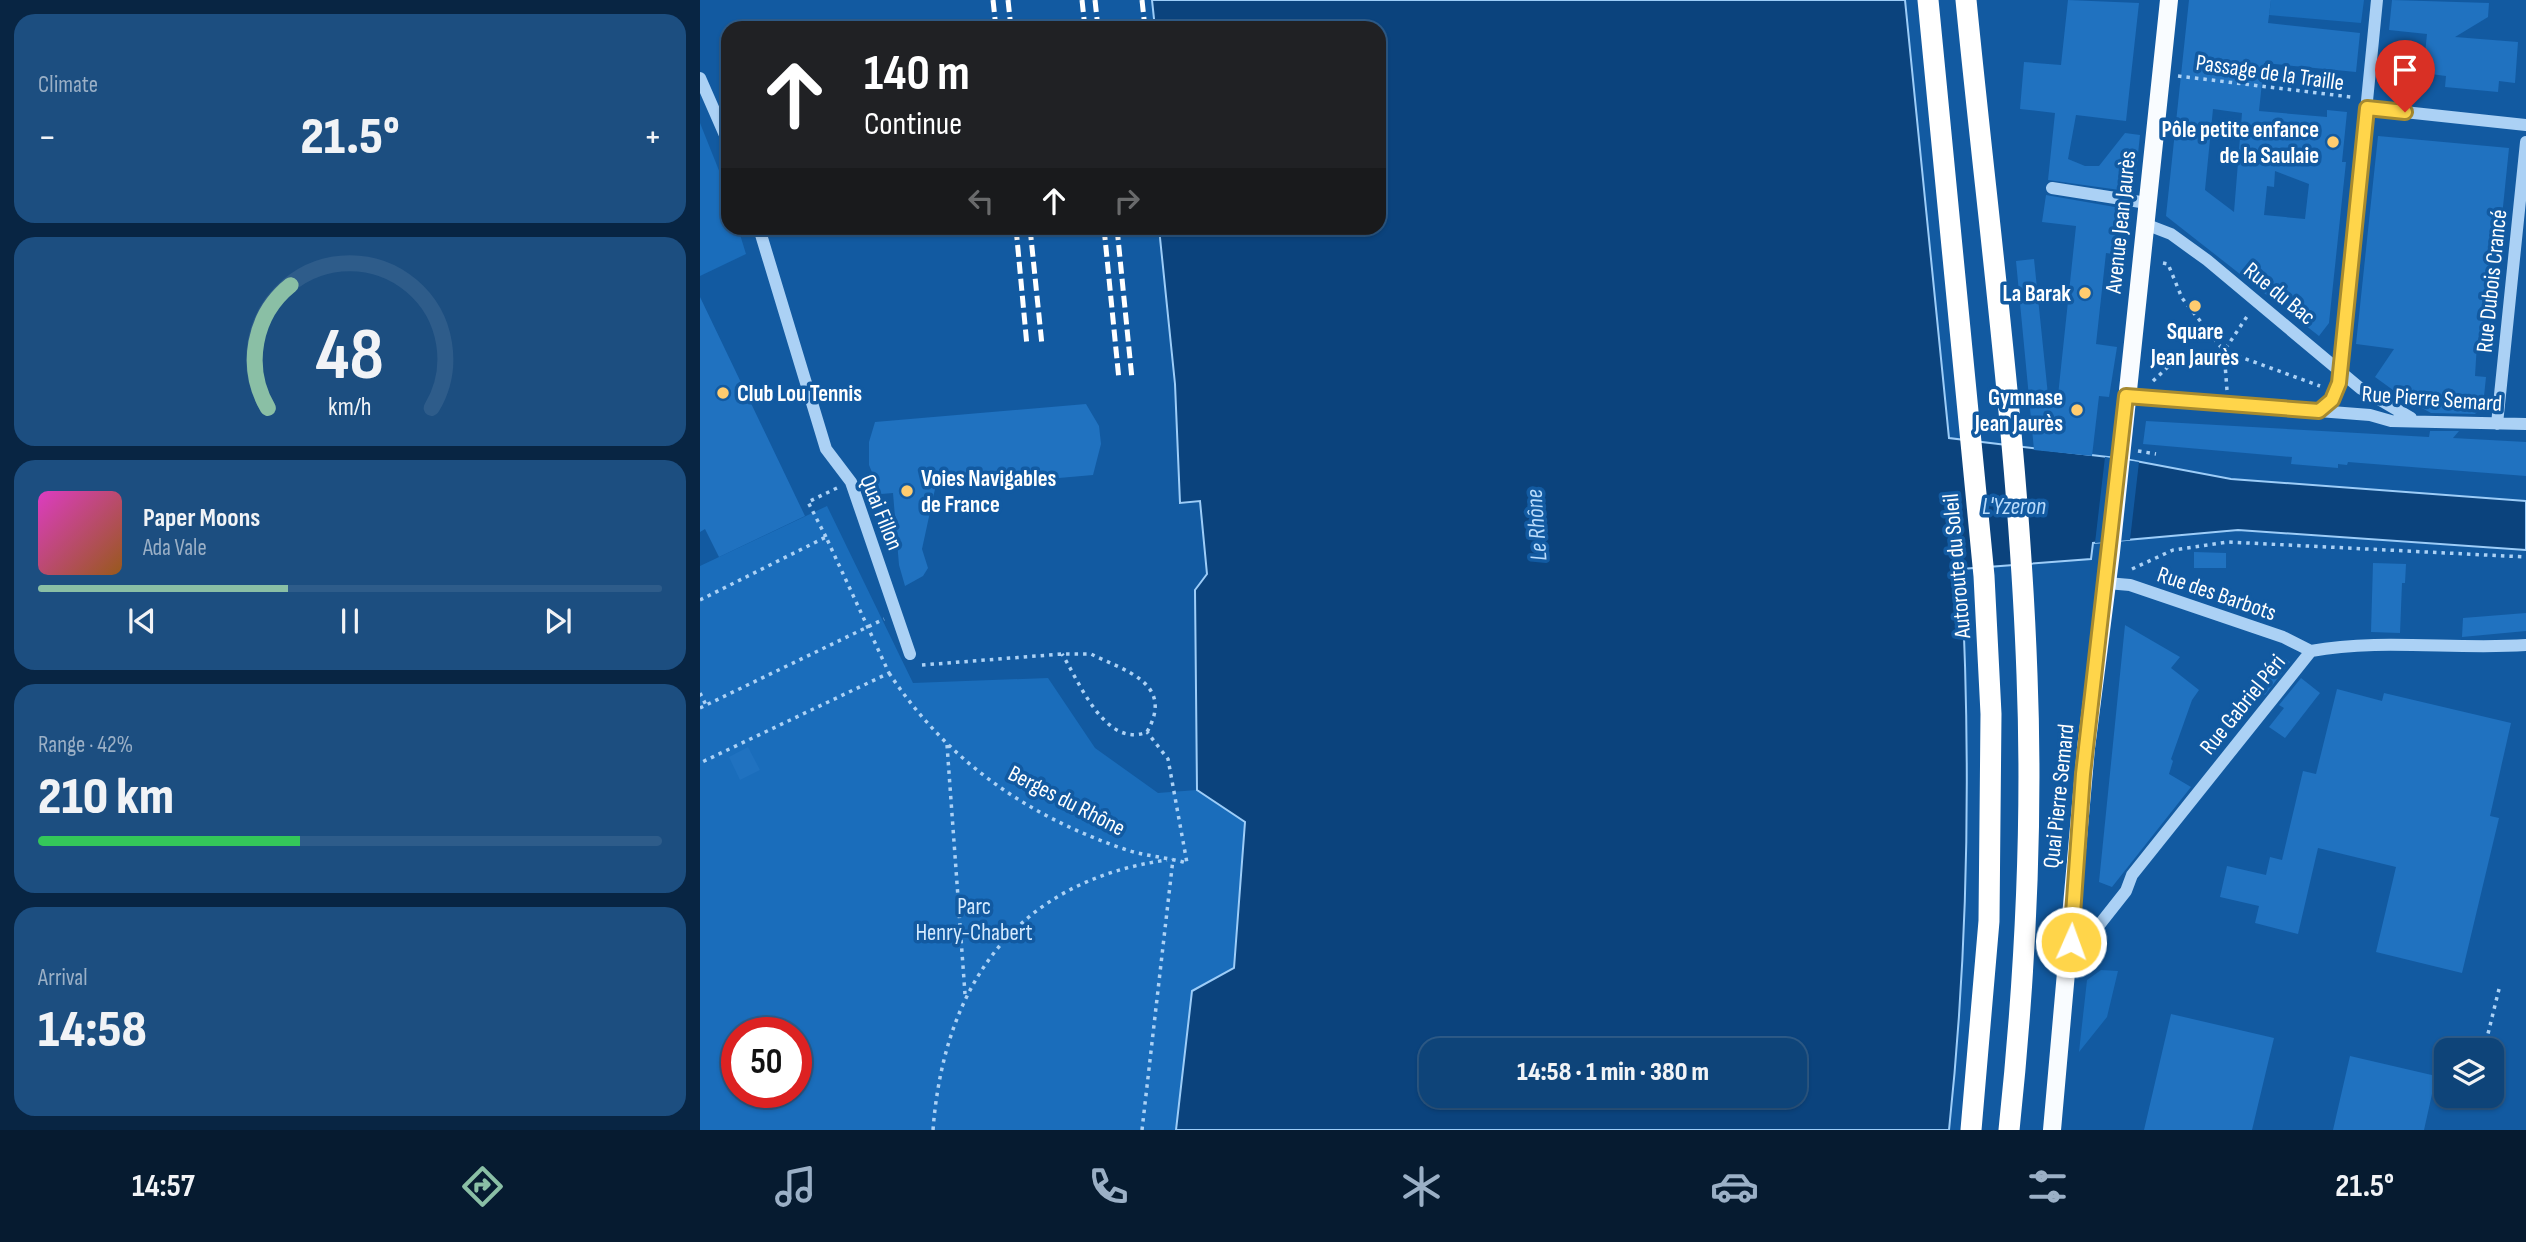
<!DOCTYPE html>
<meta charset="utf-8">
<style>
:root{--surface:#0e4479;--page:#1c4e80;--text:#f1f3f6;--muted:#9bb0c6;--line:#2e5c8a;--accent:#8abfa5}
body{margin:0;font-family:"Sofia Sans Condensed",sans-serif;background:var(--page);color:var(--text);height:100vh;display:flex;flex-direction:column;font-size:26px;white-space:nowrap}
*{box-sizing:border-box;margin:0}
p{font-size:23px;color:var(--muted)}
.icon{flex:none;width:38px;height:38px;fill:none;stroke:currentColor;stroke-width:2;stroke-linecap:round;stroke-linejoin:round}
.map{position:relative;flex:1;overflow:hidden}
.side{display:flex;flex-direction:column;gap:14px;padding:14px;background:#082543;width:700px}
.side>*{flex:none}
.top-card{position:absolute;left:21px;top:21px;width:665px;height:214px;border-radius:21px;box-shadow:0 2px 5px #0004,0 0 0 2px var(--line);background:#202124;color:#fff;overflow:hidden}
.tools{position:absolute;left:1734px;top:1038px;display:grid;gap:14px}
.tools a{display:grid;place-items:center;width:70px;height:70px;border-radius:14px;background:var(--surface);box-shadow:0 2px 5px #0004,0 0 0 2px var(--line);font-size:35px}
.speed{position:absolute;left:21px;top:1017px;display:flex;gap:14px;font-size:35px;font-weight:700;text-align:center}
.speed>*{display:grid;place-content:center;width:91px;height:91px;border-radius:50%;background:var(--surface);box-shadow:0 2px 5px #0004,0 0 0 2px var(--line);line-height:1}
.speed .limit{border:10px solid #d22;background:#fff;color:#111}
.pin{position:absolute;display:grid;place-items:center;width:60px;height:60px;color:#fff;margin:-72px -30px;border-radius:50% 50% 50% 0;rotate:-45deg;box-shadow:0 0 7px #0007}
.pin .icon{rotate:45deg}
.me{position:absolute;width:77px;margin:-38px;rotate:2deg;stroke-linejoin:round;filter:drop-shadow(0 0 5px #0008)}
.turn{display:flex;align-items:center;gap:24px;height:147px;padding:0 28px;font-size:32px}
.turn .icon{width:91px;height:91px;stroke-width:2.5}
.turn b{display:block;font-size:49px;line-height:60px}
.lanes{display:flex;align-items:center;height:66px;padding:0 28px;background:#0003;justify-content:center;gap:35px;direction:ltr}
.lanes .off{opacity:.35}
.big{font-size:52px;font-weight:800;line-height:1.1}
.side .widget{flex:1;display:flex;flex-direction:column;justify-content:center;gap:10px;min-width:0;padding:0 24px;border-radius:21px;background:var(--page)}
.side .dial{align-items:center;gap:0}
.dial svg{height:182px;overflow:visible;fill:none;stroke:var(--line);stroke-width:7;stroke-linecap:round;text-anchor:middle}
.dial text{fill:var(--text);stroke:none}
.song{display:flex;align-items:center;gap:21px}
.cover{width:84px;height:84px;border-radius:10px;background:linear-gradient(135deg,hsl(310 70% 55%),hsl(30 70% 35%))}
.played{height:7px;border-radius:4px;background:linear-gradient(90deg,var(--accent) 40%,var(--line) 40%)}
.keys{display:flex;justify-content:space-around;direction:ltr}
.heat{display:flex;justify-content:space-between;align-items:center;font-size:38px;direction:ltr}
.charge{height:10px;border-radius:5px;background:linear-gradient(90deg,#34c759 42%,var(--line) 0)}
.trip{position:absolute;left:719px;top:1038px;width:388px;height:70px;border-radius:21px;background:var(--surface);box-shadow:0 2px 5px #0004,0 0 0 2px var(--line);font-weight:800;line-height:70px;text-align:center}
.tabs{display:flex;height:112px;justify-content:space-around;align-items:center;background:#061b30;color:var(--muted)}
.tabs .icon{width:49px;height:49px}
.tabs .active{color:var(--accent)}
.tabs b{font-size:32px;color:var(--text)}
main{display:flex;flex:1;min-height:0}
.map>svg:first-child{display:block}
.green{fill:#1a6dbb;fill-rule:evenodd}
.water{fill:#0b437d;stroke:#9dcdf8;stroke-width:2;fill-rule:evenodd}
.pier{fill:#125aa1}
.building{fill:#2072c0;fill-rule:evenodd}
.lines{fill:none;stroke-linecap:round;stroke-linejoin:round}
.path{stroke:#abd1f5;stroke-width:3.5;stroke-dasharray:3.5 5;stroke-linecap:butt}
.minor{stroke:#abd1f5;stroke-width:12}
.major{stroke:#f9fcff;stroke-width:18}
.highway{stroke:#fff;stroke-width:21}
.rail{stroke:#fff;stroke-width:5;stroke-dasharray:12 5;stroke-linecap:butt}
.route-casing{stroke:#a68a30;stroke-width:18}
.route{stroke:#ffd54a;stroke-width:12}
.poi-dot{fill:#ffcc6f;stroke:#125aa1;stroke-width:2.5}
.labels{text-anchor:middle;stroke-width:7;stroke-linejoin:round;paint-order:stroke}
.street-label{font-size:23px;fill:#fff;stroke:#125aa1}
.poi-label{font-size:23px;font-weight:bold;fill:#fff;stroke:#125aa1;text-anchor:end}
.park-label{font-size:23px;fill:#d4eafe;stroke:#125aa1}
.water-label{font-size:24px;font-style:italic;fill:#b8dbfb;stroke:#125aa1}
</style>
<main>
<section class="side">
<div class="widget"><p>Climate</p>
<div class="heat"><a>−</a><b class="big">21.5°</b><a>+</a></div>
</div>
<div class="widget dial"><svg viewBox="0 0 100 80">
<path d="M14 69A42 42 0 1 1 86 69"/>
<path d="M14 69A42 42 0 0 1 24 15" stroke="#8abfa5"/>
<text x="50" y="56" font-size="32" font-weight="700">48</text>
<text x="50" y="72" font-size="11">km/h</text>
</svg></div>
<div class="widget">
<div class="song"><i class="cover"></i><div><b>Paper Moons</b><p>Ada Vale</p></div></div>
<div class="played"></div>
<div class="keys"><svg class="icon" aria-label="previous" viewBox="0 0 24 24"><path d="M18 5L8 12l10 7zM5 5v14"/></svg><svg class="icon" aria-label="pause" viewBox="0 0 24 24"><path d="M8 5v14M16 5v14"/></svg><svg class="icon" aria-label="next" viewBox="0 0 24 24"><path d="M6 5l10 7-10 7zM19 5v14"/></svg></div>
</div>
<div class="widget"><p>Range · 42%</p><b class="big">210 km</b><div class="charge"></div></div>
<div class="widget"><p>Arrival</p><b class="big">14:58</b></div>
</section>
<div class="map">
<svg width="1826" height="1130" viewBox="0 0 1826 1130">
<rect width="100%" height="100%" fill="#125aa1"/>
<!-- green -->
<path class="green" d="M 1571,0 L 1664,0 L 1661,23 L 1569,15 Z
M 0,123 L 28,193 L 28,228 L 38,228 L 46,254 L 0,276 Z
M 127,506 L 213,683 L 348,678 L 395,748 L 458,793 L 497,790 L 545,822 L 534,968 L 492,991 L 476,1130 L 0,1130 L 0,566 ZM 37,1032 L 96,1032 L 96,1092 L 37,1092 Z
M 1401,970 L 1418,971 L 1407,1017 L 1379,1052 L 1387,980 Z"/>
<!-- water -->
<path class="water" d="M 452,0 L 1205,0 L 1249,438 L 1425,459 L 1531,479 L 1826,501 L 1826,550 L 1538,530 L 1393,543 L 1391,559 L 1261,569 C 1271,757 1269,943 1249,1130 L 476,1130 L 492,991 L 534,968 L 545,822 L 497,790 L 495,590 L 507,574 L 500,501 L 480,503 L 475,384 L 459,228 L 679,228 L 679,28 L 455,28 ZM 732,1050 L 1096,1050 L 1096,1096 L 732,1096 Z"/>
<!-- pier -->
<path class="pier" d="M 1405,457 L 1439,462 L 1430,540 L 1395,543 Z"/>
<!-- building -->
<path class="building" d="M 1368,0 L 1439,3 L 1426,121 L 1376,115 L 1368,159 L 1385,166 L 1399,166 L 1425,133 L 1440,135 L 1434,192 L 1348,180 L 1355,113 L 1320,109 L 1324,62 L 1361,65 Z
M 1489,0 L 1571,0 L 1568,23 L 1660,33 L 1656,72 L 1564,63 L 1559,111 L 1627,117 L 1627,110 L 1647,112 L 1642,162 L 1646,162 L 1629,323 L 1619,336 L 1466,216 ZM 1513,109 L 1542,113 L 1534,212 L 1505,190 ZM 1575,171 L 1609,184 L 1605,219 L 1564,215 L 1567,186 L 1574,187 Z
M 1692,0 L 1789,3 L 1788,17 L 1755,37 L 1818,42 L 1815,83 L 1799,81 L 1798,92 L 1745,87 L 1746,76 L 1723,73 L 1727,34 L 1689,30 Z
M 1678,136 L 1809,148 L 1789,344 L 1777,343 L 1775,376 L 1786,377 L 1783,406 L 1775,414 L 1731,413 L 1704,398 L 1675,377 L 1694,349 L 1656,344 Z
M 1346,195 L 1432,210 L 1427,256 L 1406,253 L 1396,344 L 1417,347 L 1409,397 L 1399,396 L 1392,456 L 1334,450 L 1316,261 L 1334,259 L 1349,405 L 1357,405 L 1376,226 L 1342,222 Z
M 0,297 L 105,516 L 19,557 L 5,529 L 0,532 Z
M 386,404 L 399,426 L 401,444 L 393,475 L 235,489 L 222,549 L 228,568 L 223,576 L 205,586 L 199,565 L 193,493 L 181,494 L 169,465 L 169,442 L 175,422 Z
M 1446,421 L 1729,437 L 1730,431 L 1759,431 L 1753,438 L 1826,442 L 1826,476 L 1648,462 L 1647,465 L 1638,464 L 1638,468 L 1591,464 L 1592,457 L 1443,444 Z
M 1494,552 L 1526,553 L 1526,568 L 1494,568 Z
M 1673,563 L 1706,564 L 1705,583 L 1702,583 L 1700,633 L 1671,632 Z
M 1826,613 L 1826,631 L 1762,637 L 1763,618 Z
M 1425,625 L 1480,657 L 1471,668 L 1499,690 L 1492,700 L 1471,759 L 1473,761 L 1469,774 L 1491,787 L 1412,887 L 1399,882 Z
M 1577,653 L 1590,662 L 1565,695 L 1552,685 Z
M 1601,678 L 1620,693 L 1585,738 L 1569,727 L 1584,708 L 1579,705 Z
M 1637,689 L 1682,701 L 1684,693 L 1811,723 L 1790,816 L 1799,818 L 1762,973 L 1676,952 L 1696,867 L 1618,848 L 1598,934 L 1555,923 L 1559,906 L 1520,897 L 1527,866 L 1566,875 L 1570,857 L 1582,860 L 1603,771 L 1616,774 Z
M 48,747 L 60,770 L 40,780 L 29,757 Z
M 1471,1014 L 1574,1038 L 1552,1130 L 1444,1130 Z
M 1650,1056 L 1736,1076 L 1724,1130 L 1633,1130 Z"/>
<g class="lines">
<!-- path -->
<path class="path" d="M 1478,76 L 1651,97 L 1651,101
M 1463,263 L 1468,264 L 1482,298 L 1524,351
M 1453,381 L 1470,365 L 1524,351 L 1620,386
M 1527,390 L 1524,351 L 1548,315
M 1438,451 L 1456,454
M 126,537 L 108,502 L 137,488
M 1432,569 L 1473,550 L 1528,542 L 1826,557
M 0,600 L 126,537 L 189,673 L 0,763
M 222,665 L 362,654 L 391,654 C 425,671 475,683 447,732 C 405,749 379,681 362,654
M 189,673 C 247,760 325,815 424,849 C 444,856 466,857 487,863 L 468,759 L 447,732
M 0,693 L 6,705
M 0,708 L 184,619
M 247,745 L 265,994
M 1784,1050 L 1799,989
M 233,1130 C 244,985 316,881 467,860
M 442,1130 L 473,859"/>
<!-- minor -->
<path class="minor" d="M 0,78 L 28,142
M 1667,108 L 1826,125
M 1352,188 L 1447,203
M 1445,224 L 1471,234 L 1507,260 L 1660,388 L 1711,418
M 59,228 L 126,449 L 151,482 L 210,654
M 1426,396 L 1670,415 L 1691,421 L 1826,424
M 1619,411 L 1632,400 L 1639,383 L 1677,0
M 1797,424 L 1826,142
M 1407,583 L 1430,585 L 1583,637 L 1611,651
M 1371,942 L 1385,943 L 1426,891 L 1432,875 L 1611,651 C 1681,638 1755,650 1826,645"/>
<!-- major -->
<path class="major" d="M 1352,1130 L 1386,748 L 1411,552 L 1469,0"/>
<!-- highway -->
<path class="highway" d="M 1228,0 L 1284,576 L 1291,714 L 1289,921 L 1271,1130
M 1266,0 C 1288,224 1319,450 1327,675 C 1333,827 1325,979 1309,1130"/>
<!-- rail -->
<path class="rail" d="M 293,0 L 296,28
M 308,0 L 311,28
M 382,0 L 385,28
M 395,0 L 398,28
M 442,0 L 445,28
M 316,228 L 327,346
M 330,228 L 342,345
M 404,228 L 419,380
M 417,228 L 432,379"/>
</g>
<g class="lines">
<defs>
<path id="route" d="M 1371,942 L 1383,774 L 1426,396 L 1619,411 L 1632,400 L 1639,383 L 1667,108 L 1705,112"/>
</defs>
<!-- route casing -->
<use href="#route" class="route-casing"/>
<!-- route -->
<use href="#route" class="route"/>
</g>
<!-- markers -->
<g class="poi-dot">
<circle cx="1633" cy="142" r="7"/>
<circle cx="1385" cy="293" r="7"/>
<circle cx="1495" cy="306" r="7"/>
<circle cx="23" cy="393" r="7"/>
<circle cx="1377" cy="410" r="7"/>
<circle cx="207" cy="491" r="7"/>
</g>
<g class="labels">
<!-- street labels -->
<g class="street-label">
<text transform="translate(1570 72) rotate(8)" y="8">Passage de la Traille</text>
<text transform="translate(1420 222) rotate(-84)" y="8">Avenue Jean Jaurès</text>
<text transform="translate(1791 281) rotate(-84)" y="8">Rue Dubois Crancé</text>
<text transform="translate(1580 293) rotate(39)" y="8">Rue du Bac</text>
<text transform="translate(1732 398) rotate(4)" y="8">Rue Pierre Semard</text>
<text transform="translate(182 512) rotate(68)" y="8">Quai Fillon</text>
<text transform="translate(1256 566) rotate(-95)" y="8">Autoroute du Soleil</text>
<text transform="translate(1517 593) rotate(19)" y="8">Rue des Barbots</text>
<text transform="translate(1542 704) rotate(-51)" y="8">Rue Gabriel Péri</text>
<text transform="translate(1358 796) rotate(-84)" y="8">Quai Pierre Semard</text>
<text transform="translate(367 800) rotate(27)" y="8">Berges du Rhône</text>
</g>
<!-- poi labels -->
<g class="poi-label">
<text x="1619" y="137">Pôle petite enfance<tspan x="1619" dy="26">de la Saulaie</tspan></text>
<text x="1371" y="301">La Barak</text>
<text x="1495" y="339" text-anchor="middle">Square<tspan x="1495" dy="26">Jean Jaurès</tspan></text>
<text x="37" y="401" text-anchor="start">Club Lou Tennis</text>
<text x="1363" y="405">Gymnase<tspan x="1363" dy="26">Jean Jaurès</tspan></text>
<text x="221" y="486" text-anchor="start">Voies Navigables<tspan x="221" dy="26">de France</tspan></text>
</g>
<!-- park labels -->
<g class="park-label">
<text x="274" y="914">Parc<tspan x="274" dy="26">Henry-Chabert</tspan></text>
</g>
<!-- water labels -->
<g class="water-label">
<text x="1314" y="514">L'Yzeron</text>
<text transform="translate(836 525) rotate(-94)" y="8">Le Rhône</text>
</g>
</g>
</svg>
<div class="tools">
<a><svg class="icon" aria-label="layers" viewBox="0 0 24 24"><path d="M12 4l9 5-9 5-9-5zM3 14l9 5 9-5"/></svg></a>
</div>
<div class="speed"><div class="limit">50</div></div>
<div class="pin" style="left:1705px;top:112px;background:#d93025"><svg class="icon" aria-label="arrive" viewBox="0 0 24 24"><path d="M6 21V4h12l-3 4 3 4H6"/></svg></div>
<svg class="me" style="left:1371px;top:942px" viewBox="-20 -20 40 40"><circle r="17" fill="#ffd54a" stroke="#fff" stroke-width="3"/><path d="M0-11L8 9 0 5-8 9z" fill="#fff"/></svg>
<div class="trip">14:58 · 1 min · 380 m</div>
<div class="top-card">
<div class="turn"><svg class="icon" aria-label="ahead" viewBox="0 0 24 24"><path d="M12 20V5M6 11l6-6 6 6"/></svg><div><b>140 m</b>Continue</div></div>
<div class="lanes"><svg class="icon off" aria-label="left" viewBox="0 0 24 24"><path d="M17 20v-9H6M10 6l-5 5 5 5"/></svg><svg class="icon" aria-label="ahead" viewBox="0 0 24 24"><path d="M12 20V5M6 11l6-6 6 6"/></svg><svg class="icon off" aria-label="right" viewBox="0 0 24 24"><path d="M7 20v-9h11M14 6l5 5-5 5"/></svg></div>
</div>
</div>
</main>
<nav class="tabs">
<b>14:57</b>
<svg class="icon active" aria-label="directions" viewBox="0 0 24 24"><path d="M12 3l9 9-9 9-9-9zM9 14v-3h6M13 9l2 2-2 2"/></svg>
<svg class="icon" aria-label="music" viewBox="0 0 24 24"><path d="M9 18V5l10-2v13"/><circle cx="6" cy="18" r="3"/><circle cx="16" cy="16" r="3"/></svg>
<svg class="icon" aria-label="phone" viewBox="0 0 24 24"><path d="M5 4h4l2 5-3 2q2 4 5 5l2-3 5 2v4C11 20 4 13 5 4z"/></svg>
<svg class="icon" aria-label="climate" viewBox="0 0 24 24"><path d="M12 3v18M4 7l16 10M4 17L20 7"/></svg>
<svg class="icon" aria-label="car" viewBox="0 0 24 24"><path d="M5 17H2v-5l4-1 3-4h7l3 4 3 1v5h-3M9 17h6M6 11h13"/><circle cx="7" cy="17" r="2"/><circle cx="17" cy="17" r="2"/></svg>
<svg class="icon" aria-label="filters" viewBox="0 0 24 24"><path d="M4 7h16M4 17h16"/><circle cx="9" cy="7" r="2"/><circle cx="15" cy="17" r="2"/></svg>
<b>21.5°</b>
</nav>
